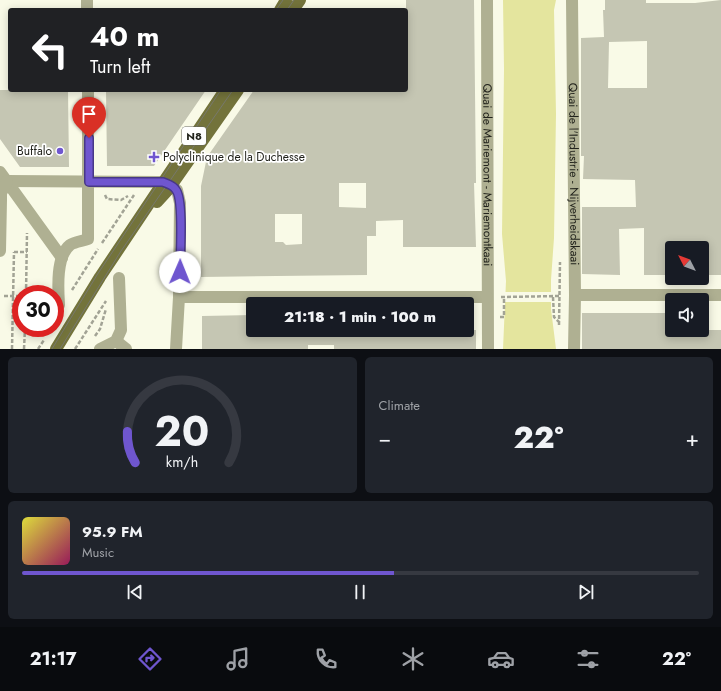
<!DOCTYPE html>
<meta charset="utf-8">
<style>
:root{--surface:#171b24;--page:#20242c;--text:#f1f3f6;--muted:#9ea1a6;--line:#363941;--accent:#6f56cf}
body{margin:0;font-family:Jost,sans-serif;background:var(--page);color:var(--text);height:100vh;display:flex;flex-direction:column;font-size:15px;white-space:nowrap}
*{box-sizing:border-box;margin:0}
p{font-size:13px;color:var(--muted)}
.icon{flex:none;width:22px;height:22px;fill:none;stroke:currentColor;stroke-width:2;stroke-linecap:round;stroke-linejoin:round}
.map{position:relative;height:349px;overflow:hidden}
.panel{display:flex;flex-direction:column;gap:8px;padding:8px;background:#0d0f14;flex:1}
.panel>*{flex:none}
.top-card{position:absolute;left:8px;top:8px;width:400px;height:84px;border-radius:4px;box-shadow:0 2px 10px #0003;background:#202124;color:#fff;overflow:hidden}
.needle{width:26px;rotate:312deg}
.controls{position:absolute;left:665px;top:241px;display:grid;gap:8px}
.controls a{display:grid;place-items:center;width:44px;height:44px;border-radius:4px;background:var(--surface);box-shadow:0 2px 10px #0003;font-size:20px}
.speed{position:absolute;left:12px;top:285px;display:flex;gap:8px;font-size:20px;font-weight:700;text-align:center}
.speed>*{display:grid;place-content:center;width:52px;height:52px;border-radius:50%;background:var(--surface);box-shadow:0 2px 10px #0003;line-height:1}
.speed .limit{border:6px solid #d22;background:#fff;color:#111}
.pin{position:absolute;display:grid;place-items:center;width:34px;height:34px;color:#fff;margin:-41px -17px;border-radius:50% 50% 50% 0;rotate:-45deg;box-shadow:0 0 4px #0007}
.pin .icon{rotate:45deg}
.me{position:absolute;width:44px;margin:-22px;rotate:1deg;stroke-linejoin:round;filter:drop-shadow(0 0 3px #0008)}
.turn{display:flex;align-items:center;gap:14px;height:84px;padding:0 16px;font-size:18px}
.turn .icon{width:52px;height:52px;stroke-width:2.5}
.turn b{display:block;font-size:28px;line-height:34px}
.big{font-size:30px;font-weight:800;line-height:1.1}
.panel .card{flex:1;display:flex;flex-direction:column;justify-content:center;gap:6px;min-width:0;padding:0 14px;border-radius:6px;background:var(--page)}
.panel .dial{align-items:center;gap:0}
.dial svg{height:104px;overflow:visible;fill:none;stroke:var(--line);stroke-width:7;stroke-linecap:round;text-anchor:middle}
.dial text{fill:var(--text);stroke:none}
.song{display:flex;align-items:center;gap:12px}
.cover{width:48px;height:48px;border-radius:6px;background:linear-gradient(135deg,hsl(60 70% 55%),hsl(330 70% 35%))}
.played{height:4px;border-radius:2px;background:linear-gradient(90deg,var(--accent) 55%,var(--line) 55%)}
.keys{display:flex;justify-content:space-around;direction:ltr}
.heat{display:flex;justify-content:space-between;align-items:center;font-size:22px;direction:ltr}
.panel .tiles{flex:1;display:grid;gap:8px;grid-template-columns:1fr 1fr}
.card:last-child{grid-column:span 2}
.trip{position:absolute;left:246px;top:297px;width:228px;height:40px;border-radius:4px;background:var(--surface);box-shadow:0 2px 10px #0003;font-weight:800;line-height:40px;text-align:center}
.dock{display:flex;height:64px;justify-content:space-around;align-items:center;background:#090b0e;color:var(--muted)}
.dock .icon{width:28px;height:28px}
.dock .selected{color:var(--accent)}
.dock b{font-size:18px;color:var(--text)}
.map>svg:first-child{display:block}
.water{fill:#e4e59e}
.pier{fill:#f9fae7}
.building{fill:#c5c6b3;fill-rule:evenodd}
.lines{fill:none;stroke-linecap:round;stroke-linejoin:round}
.path{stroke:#a2a395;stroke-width:2.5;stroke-dasharray:4 2;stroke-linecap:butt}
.minor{stroke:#afb092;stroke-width:12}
.major{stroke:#73733b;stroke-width:12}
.tram{stroke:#77786d;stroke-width:1}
.route-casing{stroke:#483887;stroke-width:10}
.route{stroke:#6f56cf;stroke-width:7}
.poi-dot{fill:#6f56cf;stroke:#fff;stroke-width:1.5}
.labels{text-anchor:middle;stroke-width:3.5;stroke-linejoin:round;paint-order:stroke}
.shield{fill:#fff;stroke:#646560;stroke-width:1}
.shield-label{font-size:11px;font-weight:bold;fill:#22231c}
.poi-label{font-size:12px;fill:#22231c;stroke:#fff;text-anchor:end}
.street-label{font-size:12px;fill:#22231c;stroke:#fff}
</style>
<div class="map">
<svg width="721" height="349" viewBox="0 0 721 349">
<rect width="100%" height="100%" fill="#f9fae7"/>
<!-- water -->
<path class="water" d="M 503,0 L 556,0 L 554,10 L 556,114 L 554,238 L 551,280 L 551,309 L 556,349 L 503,349 L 506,281 L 502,234 L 504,69 Z"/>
<!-- pier -->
<path class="pier" d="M 504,292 L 553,292 L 553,302 L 504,302 Z"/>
<!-- building -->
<path class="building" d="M 406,0 L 474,0 L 476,183 L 474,183 L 476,247 L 403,247 L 403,220 L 376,221 L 376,236 L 367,236 L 367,275 L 201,277 L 201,186 L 207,157 L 254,90 L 406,90 ZM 339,183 L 366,183 L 366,208 L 339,207 ZM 275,214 L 302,214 L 302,244 L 286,245 L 283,242 L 275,242 Z
M 605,0 L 646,0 L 646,3 L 695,3 L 721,0 L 721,275 L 702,275 L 702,248 L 672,248 L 672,275 L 644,275 L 644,228 L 619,229 L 620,275 L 582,274 L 582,207 L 636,207 L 635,180 L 583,179 L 584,156 L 581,156 L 581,38 L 604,37 L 603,10 L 605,10 ZM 647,41 L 647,88 L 608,88 L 609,42 Z
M 0,90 L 68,90 L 69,167 L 20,167 L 0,139 Z
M 106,90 L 206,90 L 154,166 L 107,166 Z
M 582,313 L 672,313 L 672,330 L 721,330 L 721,349 L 582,349 Z
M 253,315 L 253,330 L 476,330 L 476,349 L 334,349 L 334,345 L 308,345 L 308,349 L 202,349 L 202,316 Z"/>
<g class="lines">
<!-- path -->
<path class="path" d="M 105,195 L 107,199 L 121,200 L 128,196
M 102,243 L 134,195
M 14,252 L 27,252
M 72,290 L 98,249
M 26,294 L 27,233
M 4,296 L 21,296
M 501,297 L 560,296
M 553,297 L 554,317 L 559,322
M 500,317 L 504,317 L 504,297
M 559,325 L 560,262
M 95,336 L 100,329 L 106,309
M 12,349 L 14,252
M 24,349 L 25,328
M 38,349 L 44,340
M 75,349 L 106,301"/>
<!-- minor -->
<g class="minor">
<path d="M 87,0 L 87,10"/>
<path id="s1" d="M 487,0 L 488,349"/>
<path id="s2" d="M 572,0 L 575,295 L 574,349"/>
<path d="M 0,172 L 62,258"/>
<path d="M 7,181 L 159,182 L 169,184 L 177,190 L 180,203 L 179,297 L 176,349"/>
<path d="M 0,251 L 1,200 L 1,193 L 7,181"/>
<path d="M 575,295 L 721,295"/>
<path d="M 179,297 L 487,297"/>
<path d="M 59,305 C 58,288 56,256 70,245 C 74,242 83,241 88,239 L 88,90"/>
<path d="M 116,341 L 126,349"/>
<path d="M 100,349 L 116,341 L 121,330 L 119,278"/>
</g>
<!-- major -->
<path class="major" d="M 280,10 L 286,0
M 293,10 L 300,0
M 157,202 L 168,190 L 238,90
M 56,349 L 100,277 L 225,90"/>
<!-- tram -->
<path class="tram" d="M 276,10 L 283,0
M 287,10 L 294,0
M 52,349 L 97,275 L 221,90
M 60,349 L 121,251 L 233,90"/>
</g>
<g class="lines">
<defs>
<path id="route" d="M 89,138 L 89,182 L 163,182 C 168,184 173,185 176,190 C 184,200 180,257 180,272"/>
</defs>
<!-- route casing -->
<use href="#route" class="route-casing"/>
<!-- route -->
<use href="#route" class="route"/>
</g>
<!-- markers -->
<g class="poi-dot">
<circle cx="60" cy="151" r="4"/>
<path d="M152 151h4v4h4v4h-4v4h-4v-4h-4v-4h4z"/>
</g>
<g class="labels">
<!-- shield labels -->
<rect class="shield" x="182" y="127" width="24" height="18" rx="3"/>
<g class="shield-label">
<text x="194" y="140">N8</text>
</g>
<!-- poi labels -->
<g class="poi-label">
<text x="52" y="155">Buffalo</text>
<text x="163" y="161" text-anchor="start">Polyclinique de la Duchesse</text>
</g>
<!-- street labels -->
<g class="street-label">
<text dy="4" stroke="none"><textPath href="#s2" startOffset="174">Quai de l'Industrie - Nijverheidskaai</textPath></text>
<text dy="4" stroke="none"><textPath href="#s1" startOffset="175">Quai de Mariemont - Mariemontkaai</textPath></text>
</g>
</g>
</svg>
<div class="controls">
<a><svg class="needle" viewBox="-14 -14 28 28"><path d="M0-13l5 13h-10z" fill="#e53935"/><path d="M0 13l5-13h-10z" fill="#9ea1a6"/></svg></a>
<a><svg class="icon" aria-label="sound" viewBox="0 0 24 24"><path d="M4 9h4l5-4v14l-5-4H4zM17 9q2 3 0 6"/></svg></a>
</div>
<div class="speed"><div class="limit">30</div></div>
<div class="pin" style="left:89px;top:138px;background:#d93025"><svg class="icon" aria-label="arrive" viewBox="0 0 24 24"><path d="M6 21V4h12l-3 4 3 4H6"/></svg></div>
<svg class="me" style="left:180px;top:272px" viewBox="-20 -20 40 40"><circle r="19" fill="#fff"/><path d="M0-13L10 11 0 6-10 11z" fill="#6f56cf"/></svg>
<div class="trip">21:18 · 1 min · 100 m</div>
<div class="top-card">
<div class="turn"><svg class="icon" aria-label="left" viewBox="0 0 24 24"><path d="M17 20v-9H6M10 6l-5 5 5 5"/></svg><div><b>40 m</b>Turn left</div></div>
</div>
</div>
<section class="panel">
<div class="tiles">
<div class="card dial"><svg viewBox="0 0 100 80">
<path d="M14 69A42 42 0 1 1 86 69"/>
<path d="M14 69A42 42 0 0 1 8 45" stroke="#6f56cf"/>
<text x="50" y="56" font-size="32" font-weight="700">20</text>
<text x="50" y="72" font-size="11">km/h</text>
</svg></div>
<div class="card"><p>Climate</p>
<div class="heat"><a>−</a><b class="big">22°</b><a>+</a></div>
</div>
<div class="card">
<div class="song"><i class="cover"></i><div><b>95.9 FM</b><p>Music</p></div></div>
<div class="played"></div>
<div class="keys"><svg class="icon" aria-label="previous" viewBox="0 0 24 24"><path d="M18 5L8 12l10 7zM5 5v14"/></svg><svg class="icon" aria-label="pause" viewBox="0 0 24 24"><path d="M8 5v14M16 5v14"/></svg><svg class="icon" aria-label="next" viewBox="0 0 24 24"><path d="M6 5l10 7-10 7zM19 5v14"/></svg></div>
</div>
</div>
</section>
<nav class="dock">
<b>21:17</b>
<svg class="icon selected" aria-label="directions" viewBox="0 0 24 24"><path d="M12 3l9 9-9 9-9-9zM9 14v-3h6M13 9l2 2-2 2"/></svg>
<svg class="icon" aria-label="music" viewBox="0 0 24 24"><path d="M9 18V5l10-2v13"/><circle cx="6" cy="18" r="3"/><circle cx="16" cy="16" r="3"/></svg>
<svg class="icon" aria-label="phone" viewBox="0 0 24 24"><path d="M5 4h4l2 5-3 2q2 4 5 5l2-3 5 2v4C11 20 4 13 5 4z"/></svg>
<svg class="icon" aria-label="climate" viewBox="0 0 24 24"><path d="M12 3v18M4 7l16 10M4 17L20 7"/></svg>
<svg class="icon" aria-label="car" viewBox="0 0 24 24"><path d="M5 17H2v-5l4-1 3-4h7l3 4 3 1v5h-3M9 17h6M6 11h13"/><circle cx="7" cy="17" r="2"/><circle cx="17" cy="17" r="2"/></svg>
<svg class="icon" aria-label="filters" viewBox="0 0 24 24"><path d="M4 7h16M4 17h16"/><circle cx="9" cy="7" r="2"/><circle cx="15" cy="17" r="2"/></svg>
<b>22°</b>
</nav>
